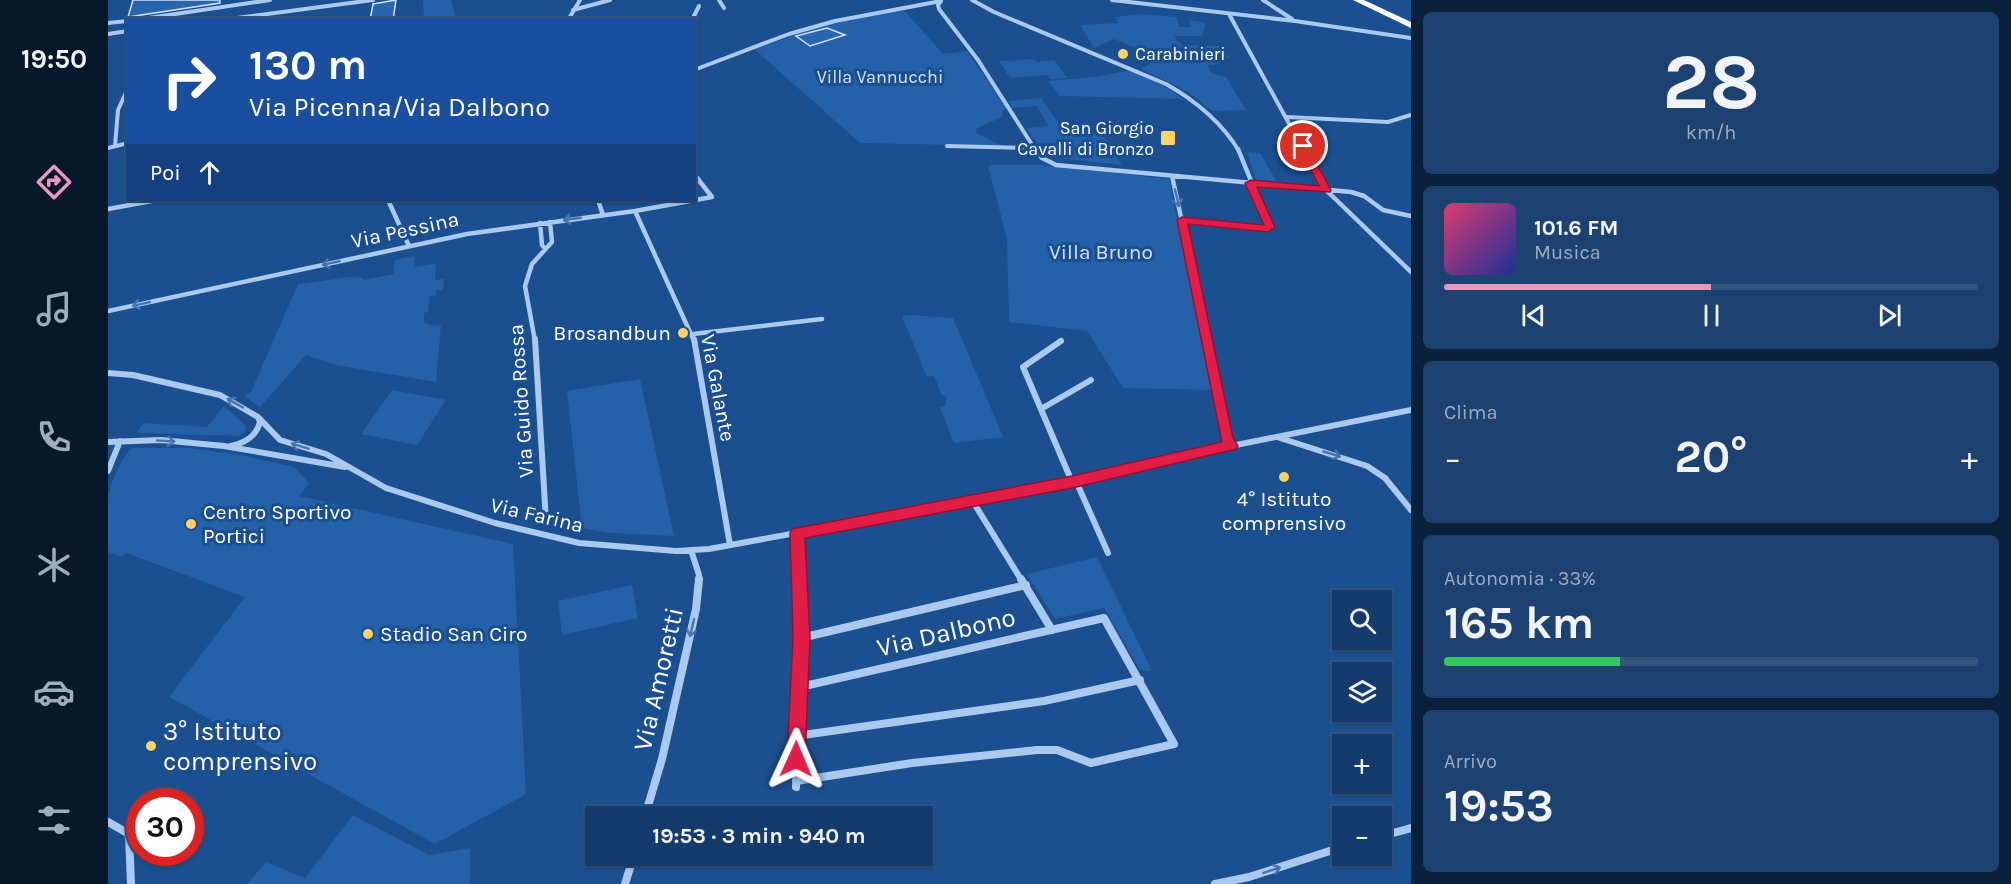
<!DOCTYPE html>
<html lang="it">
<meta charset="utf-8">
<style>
:root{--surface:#143b6b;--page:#1d4271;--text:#f1f3f6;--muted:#9dadc1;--line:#33557e;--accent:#e797bd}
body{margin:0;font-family:Karla,sans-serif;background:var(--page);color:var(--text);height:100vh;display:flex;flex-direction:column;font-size:22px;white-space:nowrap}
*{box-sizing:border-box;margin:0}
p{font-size:20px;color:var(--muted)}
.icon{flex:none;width:33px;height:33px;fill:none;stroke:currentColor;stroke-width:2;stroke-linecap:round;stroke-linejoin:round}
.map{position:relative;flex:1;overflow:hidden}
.drawer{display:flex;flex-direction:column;gap:12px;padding:12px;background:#0b203b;width:600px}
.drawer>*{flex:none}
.hud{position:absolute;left:18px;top:18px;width:570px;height:183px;border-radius:0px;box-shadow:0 2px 4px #0004,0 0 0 2px var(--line);background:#1a4fa0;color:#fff;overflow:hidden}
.buttons{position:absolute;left:1224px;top:590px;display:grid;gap:12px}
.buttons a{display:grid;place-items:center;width:60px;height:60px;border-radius:0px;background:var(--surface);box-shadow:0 2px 4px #0004,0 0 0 2px var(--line);font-size:30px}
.speed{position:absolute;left:18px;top:788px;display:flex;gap:12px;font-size:30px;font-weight:700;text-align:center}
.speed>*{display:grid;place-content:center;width:78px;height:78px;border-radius:50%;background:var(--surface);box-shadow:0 2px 4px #0004,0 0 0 2px var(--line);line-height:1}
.speed .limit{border:9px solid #d22;background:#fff;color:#111}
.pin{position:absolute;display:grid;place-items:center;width:51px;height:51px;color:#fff;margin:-26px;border:3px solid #fff;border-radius:50%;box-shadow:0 2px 6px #0007}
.me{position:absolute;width:66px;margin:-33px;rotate:1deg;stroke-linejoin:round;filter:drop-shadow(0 0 4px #0008)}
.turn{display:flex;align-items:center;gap:21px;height:126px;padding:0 24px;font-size:27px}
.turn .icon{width:78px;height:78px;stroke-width:2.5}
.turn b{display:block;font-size:42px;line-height:51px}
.then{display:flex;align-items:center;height:57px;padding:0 24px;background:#0003;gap:12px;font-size:22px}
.big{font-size:45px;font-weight:700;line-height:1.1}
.drawer .widget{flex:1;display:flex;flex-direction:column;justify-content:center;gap:9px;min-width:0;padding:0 21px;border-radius:9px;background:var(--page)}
.drawer .dial{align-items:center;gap:0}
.dial b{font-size:78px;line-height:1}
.song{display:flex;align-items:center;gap:18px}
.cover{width:72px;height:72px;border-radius:9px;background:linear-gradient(135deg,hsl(340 70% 55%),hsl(230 70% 35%))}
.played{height:6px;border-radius:3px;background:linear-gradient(90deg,var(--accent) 50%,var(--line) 50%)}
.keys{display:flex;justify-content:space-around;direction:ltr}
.heat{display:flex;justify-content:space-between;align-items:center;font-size:33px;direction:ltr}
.charge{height:9px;border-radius:4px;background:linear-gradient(90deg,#34c759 33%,var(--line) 0)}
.trip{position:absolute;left:477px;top:806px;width:348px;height:60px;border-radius:0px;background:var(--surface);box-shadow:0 2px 4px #0004,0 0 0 2px var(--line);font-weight:700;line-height:60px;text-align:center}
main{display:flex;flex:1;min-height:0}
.tab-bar{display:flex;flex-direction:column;width:108px;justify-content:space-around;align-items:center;background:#08182b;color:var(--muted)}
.tab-bar .icon{width:42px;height:42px}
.tab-bar .selected{color:var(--accent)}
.tab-bar b{font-size:27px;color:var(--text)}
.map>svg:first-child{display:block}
.green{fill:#2461a8}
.building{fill:#2a66ad;stroke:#cfe3fa;stroke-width:1.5}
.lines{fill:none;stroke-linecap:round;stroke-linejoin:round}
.minor-far3{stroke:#a9c9ee;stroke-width:4}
.minor-far2{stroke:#a9c9ee;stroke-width:4.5}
.minor-far1{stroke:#a9c9ee;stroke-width:6}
.minor{stroke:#a9c9ee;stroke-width:8}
.motorway{fill:#fff;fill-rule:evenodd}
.oneway{stroke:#4674ac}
.route{fill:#e11d48;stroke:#92132f;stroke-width:1.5}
.poi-dot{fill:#ffd166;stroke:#1b4f8f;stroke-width:2}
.labels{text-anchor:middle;stroke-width:6;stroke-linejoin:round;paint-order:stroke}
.far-poi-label{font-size:18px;fill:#fff;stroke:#1b4f8f;text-anchor:start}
.far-park-label{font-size:18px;fill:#cfe3fa;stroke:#1b4f8f}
.street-label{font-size:21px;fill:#fff;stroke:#1b4f8f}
.park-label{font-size:21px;fill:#cfe3fa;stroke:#1b4f8f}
.poi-label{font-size:21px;fill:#fff;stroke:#1b4f8f;text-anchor:start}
.near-street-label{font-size:26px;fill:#fff;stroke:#1b4f8f}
.near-poi-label{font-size:26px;fill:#fff;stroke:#1b4f8f;text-anchor:start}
</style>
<main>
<nav class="tab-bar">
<b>19:50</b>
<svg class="icon selected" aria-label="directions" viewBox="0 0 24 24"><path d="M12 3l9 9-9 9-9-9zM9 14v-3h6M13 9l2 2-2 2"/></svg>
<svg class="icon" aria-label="music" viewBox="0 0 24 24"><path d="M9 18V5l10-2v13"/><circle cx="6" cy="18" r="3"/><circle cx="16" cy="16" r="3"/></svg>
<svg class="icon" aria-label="phone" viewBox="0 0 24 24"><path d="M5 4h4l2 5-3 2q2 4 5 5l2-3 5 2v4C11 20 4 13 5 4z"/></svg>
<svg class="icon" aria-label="climate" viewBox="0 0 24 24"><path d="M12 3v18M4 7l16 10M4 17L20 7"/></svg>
<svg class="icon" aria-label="car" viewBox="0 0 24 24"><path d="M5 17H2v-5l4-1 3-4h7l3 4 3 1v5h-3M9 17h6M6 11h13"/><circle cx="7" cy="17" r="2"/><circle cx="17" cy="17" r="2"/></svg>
<svg class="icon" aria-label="filters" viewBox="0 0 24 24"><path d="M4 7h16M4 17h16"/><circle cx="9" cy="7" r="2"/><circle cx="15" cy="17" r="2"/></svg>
</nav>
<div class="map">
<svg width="1303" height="884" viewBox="0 0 1303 884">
<rect width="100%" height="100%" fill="#1b4f8f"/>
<!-- green -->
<path class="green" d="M 315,0 L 343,0 L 348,19 L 316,19 Z
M 795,9 L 835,54 L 859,51 L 899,108 L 895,110 L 894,117 L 869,128 L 868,133 L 895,146 L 752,143 L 646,49 L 718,25 Z
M 1034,14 L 1068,17 L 1071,27 L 1083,27 L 1081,20 L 1098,23 L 1094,36 L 1066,36 L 1074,45 L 1113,46 L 1122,58 L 1110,58 L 1112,64 L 1100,65 L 1103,73 L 1118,77 L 1138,110 L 1104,111 L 1079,91 L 1033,69 L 1052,58 L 1006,39 L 986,48 L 972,25 L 1010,23 L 1007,17 Z
M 927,59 L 929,62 L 946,60 L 959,78 L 942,79 L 940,75 L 902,78 L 891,61 Z
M 1024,70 L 1052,83 L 1075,99 L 952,96 L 940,81 L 986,77 Z
M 933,98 L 954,128 L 976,127 L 980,133 L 995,136 L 1014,165 L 940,157 L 918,128 L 941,126 L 928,106 L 905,108 L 900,101 Z
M 1139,152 L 1152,153 L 1169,182 L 1148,180 Z
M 883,165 L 933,165 L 1061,179 L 1104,390 L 1015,388 L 979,331 L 901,322 L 899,239 L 880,166 Z
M 306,256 L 307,267 L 328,264 L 327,280 L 336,279 L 335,290 L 328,290 L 328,295 L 322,296 L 320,312 L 316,313 L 316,322 L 325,326 L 333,325 L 328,382 L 228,365 L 198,355 L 152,407 L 136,396 L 143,392 L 190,284 L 250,276 L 257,280 L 285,274 L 287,260 Z
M 804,315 L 845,318 L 895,437 L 846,443 L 832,407 L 838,405 L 838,398 L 833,393 L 826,376 L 819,377 L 794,316 Z
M 532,379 L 566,536 L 503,533 L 474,528 L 459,391 Z
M 284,390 L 338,400 L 309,445 L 253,434 Z
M 116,406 L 138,426 L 136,432 L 132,436 L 29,433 L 35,423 L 99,427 Z
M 25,448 L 80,448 L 133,455 L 186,467 L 201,483 L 191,496 L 405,544 L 418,794 L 327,844 L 61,697 L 137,597 L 18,553 L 14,557 L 0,552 C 0,535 0,516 0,499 C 1,486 14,454 25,448 Z
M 989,557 L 1044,671 L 1032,670 L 996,608 L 947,619 L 919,574 Z
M 524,585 L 530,618 L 454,635 L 450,601 Z
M 245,815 L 321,855 L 362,848 L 362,884 L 139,884 L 158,862 L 197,878 Z"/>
<!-- building -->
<path class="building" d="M 25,0 L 112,0 L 112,3 L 20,17 Z
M 288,0 L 285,20 L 262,20 L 265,4 Z
M 719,28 L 737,35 L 702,46 L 688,36 Z"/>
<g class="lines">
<!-- minor-far3 -->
<path class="minor-far3" d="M 611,0 L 616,8
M 864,0 L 886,12 L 1058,84 C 1088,101 1113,121 1131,151
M 1004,0 L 1187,21 L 1303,38
M 1155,0 L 1184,19
M 833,1 L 830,5 L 831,9 L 870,60 L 928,151
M 465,10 L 502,0
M 1121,14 L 1196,151
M 27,20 L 162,0
M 113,20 L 265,0
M 460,20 L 472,0
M 584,20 L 591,6
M 0,23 L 20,21
M 0,34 L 20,31
M 586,70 L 681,34 L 727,21 L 833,1
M 1179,117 L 1280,122 L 1303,115
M 7,146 L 10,110 L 20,88
M 839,146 L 926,148
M 0,148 L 20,143"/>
<!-- minor-far2 -->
<path class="minor-far2" d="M 927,149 L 934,158 L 948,165 L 1243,192 L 1256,196 L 1275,210 L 1303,216
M 1196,149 L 1218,190 L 1303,272
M 1064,176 L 1100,341
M 280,200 L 301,246
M 490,200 L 495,215
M 0,209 L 49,200
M 527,211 L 586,341
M 1074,220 L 1160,229 L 1162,227 L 1130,149
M 432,223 L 434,245 L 437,249
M 0,311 L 359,234 L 527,211 L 604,197 L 586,174
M 585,334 L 714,319
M 427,341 L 417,286 L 424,264 L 444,242 L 442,222"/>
<!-- minor-far1 -->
<path class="minor-far1" d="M 427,339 L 438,521
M 586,339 L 622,545
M 1100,339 L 1119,439 L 1123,446
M 953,341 L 915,367 L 964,482
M 0,373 L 25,375 L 112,395 L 150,417 L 152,422 C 148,437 137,443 123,446
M 933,409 L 983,380
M 150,417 L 172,440 L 218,454 L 278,488 L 387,523 L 471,543 L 568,551 L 601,549 L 964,482 L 1123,446 L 1303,410
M 1169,437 L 1259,466 L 1277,478 L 1303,510
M 0,442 L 53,440 L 116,446 L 237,467
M 0,471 L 12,441
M 968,481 L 1000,553
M 864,500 L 914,581
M 689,533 L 691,581
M 583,550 L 591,575 L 590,581"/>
<!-- minor -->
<path class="minor" d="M 913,579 L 944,630
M 693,638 L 918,585
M 688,736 L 936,701 L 1032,680
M 688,781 L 804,763 L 929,750 L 949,750 L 983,763 L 1066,744 L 996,618 L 692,687
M 688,787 L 693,638 L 691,579
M 537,816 L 554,759 L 588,609 L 591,579
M 0,822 L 21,834 L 23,884
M 1274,836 L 1303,828
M 517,884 L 526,855
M 1107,884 L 1141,877 L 1234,847"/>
<!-- motorway -->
<path class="motorway" d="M 1245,0 L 1256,0 L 1303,22 L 1303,28 Z"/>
</g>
<!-- one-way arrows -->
<defs><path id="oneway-shaft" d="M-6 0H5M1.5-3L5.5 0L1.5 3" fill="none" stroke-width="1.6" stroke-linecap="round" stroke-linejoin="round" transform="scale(1.5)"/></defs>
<g class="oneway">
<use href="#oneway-shaft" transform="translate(1069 198) rotate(76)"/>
<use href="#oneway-shaft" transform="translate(464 219) rotate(172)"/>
<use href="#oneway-shaft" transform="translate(223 263) rotate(168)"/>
<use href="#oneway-shaft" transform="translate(33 304) rotate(168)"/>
<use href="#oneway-shaft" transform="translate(127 403) rotate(-150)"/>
<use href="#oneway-shaft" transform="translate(58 441) rotate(4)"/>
<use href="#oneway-shaft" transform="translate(192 446) rotate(-163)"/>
<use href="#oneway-shaft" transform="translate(1224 454) rotate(16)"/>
<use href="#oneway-shaft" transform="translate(584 628) rotate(103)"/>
<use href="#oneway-shaft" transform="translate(1164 870) rotate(-18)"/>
</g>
<!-- route -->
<path class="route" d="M 1195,143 L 1199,146 L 1223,190 L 1222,192 L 1149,187 L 1167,227 L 1160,232 L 1080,224 L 1125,438 L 1130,446 L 1128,449 L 964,488 L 697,538 L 702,638 L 697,759 L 694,765 L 688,768 L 682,765 L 679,759 L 685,638 L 682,533 L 684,529 L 964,476 L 1114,442 L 1069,220 L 1074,217 L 1156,225 L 1137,183 L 1143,180 L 1211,186 L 1190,146 Z"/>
<!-- markers -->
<g class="poi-dot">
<circle cx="1015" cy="54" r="6"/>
<rect x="1052" y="130" width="16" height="16" rx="3"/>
<circle cx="575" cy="333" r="6"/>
<circle cx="1176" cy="477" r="6"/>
<circle cx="83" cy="524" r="6"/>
<circle cx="260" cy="634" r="6"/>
<circle cx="43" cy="746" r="6"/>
</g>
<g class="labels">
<!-- far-poi labels -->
<g class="far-poi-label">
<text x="1027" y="60">Carabinieri</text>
<text x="1046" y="134" text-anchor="end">San Giorgio<tspan x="1046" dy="21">Cavalli di Bronzo</tspan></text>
</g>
<!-- far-park labels -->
<g class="far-park-label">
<text x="772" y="83">Villa Vannucchi</text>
</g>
<!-- street labels -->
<g class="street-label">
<text transform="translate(297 230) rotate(-12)" y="7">Via Pessina</text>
<text transform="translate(610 388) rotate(79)" y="7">Via Galante</text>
<text transform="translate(413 401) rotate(-94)" y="7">Via Guido Rossa</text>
<text transform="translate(429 515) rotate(13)" y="7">Via Farina</text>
</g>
<!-- park labels -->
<g class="park-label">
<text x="993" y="259">Villa Bruno</text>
</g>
<!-- poi labels -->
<g class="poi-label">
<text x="563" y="340" text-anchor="end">Brosandbun</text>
<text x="1176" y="506" text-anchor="middle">4° Istituto<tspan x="1176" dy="24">comprensivo</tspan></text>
<text x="95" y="519">Centro Sportivo<tspan x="95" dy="24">Portici</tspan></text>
<text x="272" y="641">Stadio San Ciro</text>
</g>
<!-- near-street labels -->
<g class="near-street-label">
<text transform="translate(838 632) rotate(-13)" y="9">Via Dalbono</text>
<text transform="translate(550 679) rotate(-77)" y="9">Via Amoretti</text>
</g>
<!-- near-poi labels -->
<g class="near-poi-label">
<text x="55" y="740">3° Istituto<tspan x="55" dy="30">comprensivo</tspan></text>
</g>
</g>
</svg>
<div class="buttons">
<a><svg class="icon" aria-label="search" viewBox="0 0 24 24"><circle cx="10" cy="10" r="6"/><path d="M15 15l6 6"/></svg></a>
<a><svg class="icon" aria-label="layers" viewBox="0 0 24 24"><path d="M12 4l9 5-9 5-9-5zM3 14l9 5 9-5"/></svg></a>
<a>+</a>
<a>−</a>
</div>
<div class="speed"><div class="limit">30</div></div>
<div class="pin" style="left:1195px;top:146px;background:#d93025"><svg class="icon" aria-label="arrive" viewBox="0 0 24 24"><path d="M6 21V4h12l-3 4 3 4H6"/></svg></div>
<svg class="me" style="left:688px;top:759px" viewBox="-20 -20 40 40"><path d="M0-17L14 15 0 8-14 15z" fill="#e11d48" stroke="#fff" stroke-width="4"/></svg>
<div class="trip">19:53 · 3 min · 940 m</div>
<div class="hud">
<div class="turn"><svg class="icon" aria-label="right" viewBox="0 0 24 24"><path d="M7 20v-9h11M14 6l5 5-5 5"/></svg><div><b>130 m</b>Via Picenna/Via Dalbono</div></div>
<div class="then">Poi<svg class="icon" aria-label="ahead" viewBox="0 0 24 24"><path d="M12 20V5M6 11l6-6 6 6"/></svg></div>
</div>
</div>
<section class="drawer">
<div class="widget dial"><b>28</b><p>km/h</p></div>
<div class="widget">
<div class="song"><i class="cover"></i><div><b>101.6 FM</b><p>Musica</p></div></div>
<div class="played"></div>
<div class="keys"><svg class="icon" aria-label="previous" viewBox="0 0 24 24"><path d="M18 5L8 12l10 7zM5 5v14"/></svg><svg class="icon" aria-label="pause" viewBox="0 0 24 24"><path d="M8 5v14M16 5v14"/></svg><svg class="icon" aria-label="next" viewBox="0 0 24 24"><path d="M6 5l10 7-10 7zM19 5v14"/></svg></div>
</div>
<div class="widget"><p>Clima</p>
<div class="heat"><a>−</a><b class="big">20°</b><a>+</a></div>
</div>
<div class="widget"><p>Autonomia · 33%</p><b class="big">165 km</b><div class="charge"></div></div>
<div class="widget"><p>Arrivo</p><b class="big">19:53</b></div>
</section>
</main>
